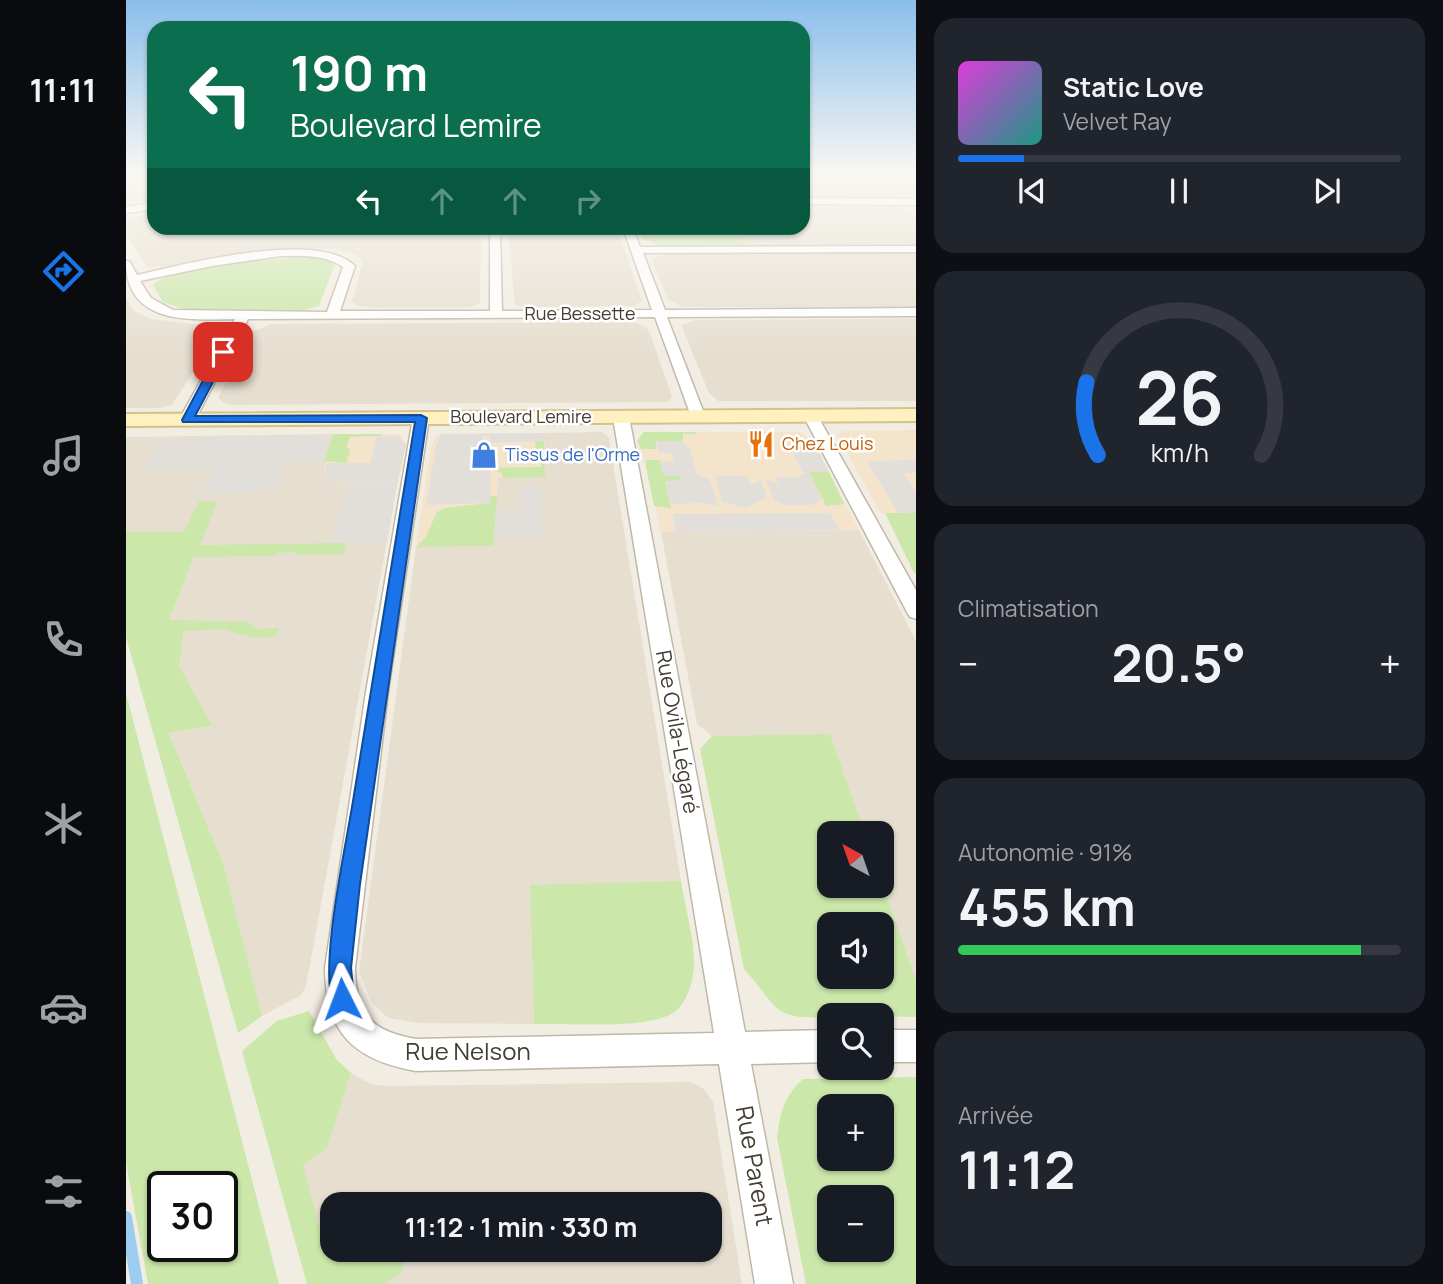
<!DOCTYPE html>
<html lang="fr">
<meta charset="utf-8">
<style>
:root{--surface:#171b24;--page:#20242c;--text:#f1f3f6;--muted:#9ea1a6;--line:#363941;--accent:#1a73e8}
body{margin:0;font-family:Manrope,sans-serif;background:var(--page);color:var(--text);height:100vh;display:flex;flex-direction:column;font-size:26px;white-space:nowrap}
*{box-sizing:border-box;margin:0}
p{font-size:23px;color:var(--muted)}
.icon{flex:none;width:38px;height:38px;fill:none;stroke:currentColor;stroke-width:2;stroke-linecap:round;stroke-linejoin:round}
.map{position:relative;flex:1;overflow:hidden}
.sheet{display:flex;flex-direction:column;gap:18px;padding:18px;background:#0d0f14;width:527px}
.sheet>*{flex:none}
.hud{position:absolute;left:21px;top:21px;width:663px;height:214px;border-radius:21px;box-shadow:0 2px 5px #0004;background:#0b6e4f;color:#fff;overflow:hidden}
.needle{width:46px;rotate:320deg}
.fabs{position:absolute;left:691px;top:821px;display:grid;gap:14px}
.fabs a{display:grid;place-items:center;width:77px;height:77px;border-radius:14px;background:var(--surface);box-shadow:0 2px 5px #0004;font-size:35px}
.speed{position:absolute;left:21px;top:1171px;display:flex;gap:14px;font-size:35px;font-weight:700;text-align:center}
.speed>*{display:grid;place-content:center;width:91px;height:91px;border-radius:50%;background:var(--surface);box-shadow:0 2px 5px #0004;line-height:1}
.speed .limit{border:4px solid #111;border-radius:10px;background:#fff;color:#111}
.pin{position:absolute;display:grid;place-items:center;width:60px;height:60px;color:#fff;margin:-30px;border-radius:14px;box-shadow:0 4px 10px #0006}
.me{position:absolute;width:77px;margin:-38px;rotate:357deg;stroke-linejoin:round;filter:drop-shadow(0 0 5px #0008)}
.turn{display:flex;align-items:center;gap:24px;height:147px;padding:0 28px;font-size:32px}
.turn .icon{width:91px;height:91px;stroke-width:2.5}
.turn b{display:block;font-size:49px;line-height:60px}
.lanes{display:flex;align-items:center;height:66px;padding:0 28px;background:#0003;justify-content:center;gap:35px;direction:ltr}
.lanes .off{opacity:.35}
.big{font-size:52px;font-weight:700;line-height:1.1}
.sheet .card{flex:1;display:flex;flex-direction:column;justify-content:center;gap:10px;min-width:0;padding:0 24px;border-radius:21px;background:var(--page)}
.sheet .dial{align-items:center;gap:0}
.dial svg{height:182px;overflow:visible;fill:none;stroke:var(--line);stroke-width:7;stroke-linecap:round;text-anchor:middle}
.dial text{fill:var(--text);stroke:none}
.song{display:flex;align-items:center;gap:21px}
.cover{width:84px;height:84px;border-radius:10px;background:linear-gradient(135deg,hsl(300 70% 55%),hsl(170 70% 35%))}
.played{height:7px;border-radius:4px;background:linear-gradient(90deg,var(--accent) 15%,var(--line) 15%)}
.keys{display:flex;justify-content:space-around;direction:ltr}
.heat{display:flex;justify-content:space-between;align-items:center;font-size:38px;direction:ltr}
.charge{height:10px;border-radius:5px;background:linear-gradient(90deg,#34c759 91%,var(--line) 0)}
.trip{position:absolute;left:194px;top:1192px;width:402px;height:70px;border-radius:21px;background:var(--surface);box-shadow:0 2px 5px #0004;font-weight:700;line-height:70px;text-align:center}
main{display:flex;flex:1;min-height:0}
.menu{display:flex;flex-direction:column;width:126px;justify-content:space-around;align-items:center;background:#090b0e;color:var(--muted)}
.menu .icon{width:49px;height:49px}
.menu .on{color:var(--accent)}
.menu b{font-size:32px;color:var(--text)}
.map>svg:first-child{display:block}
.residential{fill:#e6dfd0}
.commercial{fill:#f5e4cc}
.green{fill:#cbe7aa;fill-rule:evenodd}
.parking{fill:#e2dfdb}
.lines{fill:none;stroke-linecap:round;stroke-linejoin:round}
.stream{stroke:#9ccdf1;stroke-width:12}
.minor-casing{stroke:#c0b8a8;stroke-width:3}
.secondary-casing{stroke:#d3c291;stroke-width:4}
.minor{fill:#fff;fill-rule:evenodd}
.secondary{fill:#fff0bf;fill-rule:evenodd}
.route{fill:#1a73e8;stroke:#114b97;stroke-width:2}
.labels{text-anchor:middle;stroke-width:5;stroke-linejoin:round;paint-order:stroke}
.far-street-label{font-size:18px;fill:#433d33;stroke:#fff}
.far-food-label{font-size:18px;fill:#c56008;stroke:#fff;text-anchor:start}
.far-shop-label{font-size:18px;fill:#366cbe;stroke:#fff;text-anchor:start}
.street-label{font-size:21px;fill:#433d33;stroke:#fff}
.near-street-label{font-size:24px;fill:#433d33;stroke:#fff}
</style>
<main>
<nav class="menu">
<b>11:11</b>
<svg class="icon on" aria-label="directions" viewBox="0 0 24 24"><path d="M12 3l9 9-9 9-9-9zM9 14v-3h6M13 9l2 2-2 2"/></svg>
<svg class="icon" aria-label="music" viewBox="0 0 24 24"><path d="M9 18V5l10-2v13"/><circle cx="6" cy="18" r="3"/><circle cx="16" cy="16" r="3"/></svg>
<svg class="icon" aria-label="phone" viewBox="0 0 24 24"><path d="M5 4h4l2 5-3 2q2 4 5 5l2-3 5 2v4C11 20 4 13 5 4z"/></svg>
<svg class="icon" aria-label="climate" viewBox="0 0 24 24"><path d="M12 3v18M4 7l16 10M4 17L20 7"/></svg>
<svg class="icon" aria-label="car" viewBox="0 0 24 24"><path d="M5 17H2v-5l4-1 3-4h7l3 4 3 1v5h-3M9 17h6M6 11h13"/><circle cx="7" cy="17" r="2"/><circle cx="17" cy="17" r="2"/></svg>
<svg class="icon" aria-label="filters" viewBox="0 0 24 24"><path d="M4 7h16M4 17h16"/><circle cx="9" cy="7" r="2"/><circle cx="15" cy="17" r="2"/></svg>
</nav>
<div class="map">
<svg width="791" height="1284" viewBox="0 0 791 1284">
<rect width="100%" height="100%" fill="#f2ede2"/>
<!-- residential -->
<path class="residential" d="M 677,175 L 764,175 L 774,178 L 790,178 L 790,198 L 677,197 Z
M 28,184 L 28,202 L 0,202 L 0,185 Z
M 677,204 L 775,206 L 790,216 L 790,244 L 618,245 L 608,228 L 677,228 Z
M 28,211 L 28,228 L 355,228 L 354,303 L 344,307 L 246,308 L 230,305 L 226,301 L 237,261 L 230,255 L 211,249 L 142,249 L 40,266 L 21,267 L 0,233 L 0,220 Z
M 382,228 L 491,228 L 516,301 L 508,306 L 398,307 L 389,305 Z
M 790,253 L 790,307 L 556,307 L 542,299 L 526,260 L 530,257 L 542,254 Z
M 0,298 L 7,310 L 24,319 L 91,327 L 92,333 L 46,405 L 33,408 L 0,408 Z
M 791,319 L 790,401 L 592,401 L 583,393 L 555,325 L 570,320 Z
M 506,322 L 519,326 L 524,333 L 546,397 L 542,402 L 107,405 L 99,403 L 92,398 L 126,332 L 145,324 Z
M 476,432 L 483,438 L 555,881 L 404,886 L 408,1024 L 293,1023 L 262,1018 L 246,1003 L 233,972 L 290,547 L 367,546 L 372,478 L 419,477 L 418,433 Z
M 207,434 L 195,482 L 272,481 L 180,986 L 175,995 L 136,1016 L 97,863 L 43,732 L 43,621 L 68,557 L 58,532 L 0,532 L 0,437 Z
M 733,530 L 790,641 L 790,980 L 756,882 L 756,833 L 739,833 L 704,735 L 586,736 L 571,724 L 535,532 Z
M 225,1073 L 245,1084 L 261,1086 L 565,1082 L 577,1088 L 587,1102 L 616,1284 L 246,1284 L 240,1250 L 584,1250 L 584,1204 L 206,1204 L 206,1230 L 196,1238 L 177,1165 L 201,1148 Z"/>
<!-- commercial -->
<path class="commercial" d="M 790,430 L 790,513 L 754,513 L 712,436 L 717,431 Z
M 518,432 L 675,432 L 688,443 L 733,530 L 535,532 L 519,462 L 512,446 L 513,437 Z
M 418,433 L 419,477 L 372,478 L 368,546 L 290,547 L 305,446 L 310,437 L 315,434 Z
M 207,434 L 274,434 L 280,445 L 272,481 L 195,482 Z"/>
<!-- green -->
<path class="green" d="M 513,228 L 608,228 L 618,245 L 532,245 L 517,239 Z
M 166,258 L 197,258 L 209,264 L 193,306 L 178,310 L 57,309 L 37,302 L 27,285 C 42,267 140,260 166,258 Z
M 518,432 L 570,432 L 570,434 L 557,434 L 557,441 L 530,441 L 530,449 L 515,449 L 511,441 Z
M 207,434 L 256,434 L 255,436 L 224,437 L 220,448 L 224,449 L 220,463 L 198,461 Z
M 409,441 L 418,441 L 419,477 L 377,478 L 376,473 L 361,468 L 415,467 L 415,461 L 411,461 Z
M 521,460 L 534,460 L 538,476 L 555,476 L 556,481 L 539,481 L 545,508 L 528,506 L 519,462 Z
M 683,472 L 703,472 L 718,504 L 700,506 Z
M 364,496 L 371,496 L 368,546 L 290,547 L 299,538 L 311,512 L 319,508 L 364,503 Z
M 73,501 L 91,502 L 74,545 L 220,543 L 218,554 L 170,555 L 170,552 L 150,553 L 149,556 L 68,557 L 43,620 L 122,622 L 131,629 L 154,628 L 148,637 L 124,637 L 98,629 L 57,631 L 53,666 L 86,725 L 43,733 L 97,863 L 136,1016 L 112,1033 L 0,637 L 0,532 L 58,532 Z
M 759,513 L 790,513 L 790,573 L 788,573 Z
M 0,693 L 153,1284 L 22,1284 L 0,1162 ZM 37,1186 L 96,1186 L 96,1246 L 37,1246 Z
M 704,734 L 739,833 L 704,833 L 704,886 L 756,886 L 756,882 L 790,980 L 790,1017 L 704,1015 L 703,1017 C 644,1020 653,1007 618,969 L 574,749 L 586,736 ZM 704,924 L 756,924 L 756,976 L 704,976 Z
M 555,881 C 559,908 569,939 568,966 C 567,982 561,1004 547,1013 C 519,1030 443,1023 408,1024 L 404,885 Z
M 183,1011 L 211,1060 L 225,1073 L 201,1148 L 177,1165 L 196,1237 L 206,1230 L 206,1250 L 279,1250 L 276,1272 L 258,1284 L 181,1284 L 116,1051 L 151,1021 Z
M 790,1077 L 790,1284 L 680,1284 L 651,1138 C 654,1113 658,1096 677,1079 ZM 704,1106 L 756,1106 L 756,1158 L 704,1158 ZM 704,1197 L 756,1197 L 756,1250 L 704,1250 Z"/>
<!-- parking -->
<path class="parking" d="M 418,433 L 418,441 L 365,443 L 364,436 L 357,436 L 349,467 L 361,468 L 364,471 L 364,503 L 300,505 L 310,446 L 315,434 Z
M 169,435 L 206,437 L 198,461 L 160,462 L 151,491 L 77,493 L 88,469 L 16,470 L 34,440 Z
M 272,436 L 280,445 L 272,481 L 195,482 L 201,463 L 244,463 L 250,437 Z
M 530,441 L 557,441 L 564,450 L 571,475 L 584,480 L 593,507 L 578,503 L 545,504 L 539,481 L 556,480 L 554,476 L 538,476 L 534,461 L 548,462 L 546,454 L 533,453 Z
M 663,443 L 688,443 L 703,472 L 683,472 L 696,499 L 686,505 L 662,506 L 648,501 L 640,480 L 652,483 L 650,477 L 672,477 L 681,472 L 676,472 Z
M 790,460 L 790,473 L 777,473 L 790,493 L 790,513 L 772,513 L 741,461 Z
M 589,476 L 621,476 L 624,485 L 635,480 L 641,498 L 620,508 L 596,502 Z
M 222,483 L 271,483 L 261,543 L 205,543 Z
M 394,487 L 414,487 L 417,537 L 368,538 L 370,509 L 391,509 Z
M 704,513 L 713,530 L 550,532 L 546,514 Z"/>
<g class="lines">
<!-- stream -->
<path class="stream" d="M 0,1217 L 11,1284"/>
<defs>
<path id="minor" d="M 677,198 L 791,199 L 791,205 L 677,204 Z
M 28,203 L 28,209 L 0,213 L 0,207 Z
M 364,228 L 374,228 L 376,311 L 526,310 L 497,228 L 507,228 L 514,247 L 791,246 L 791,252 L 517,253 L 539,310 L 791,308 L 791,316 L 541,317 L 579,416 L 572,420 L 565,416 L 529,317 L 122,319 L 69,420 L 61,425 L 53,420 L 109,319 C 63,320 0,325 0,261 L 4,262 L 11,275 C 59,264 192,229 229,266 L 214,311 L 364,311 ZM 155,256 C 178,256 198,254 217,267 L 201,312 L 47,310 L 25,298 L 14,281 L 86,266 Z
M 684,411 L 691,415 L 791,592 L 791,619 L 784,617 L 781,612 L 677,415 Z
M 495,412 L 503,417 L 619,1032 L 704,1030 L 704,1062 L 625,1064 L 667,1284 L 629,1284 L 593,1064 L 290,1071 C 228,1060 199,1033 199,968 L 240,692 L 287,418 L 295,413 L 303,418 L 262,692 L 229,968 C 230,1014 244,1031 290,1039 L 588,1033 L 487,417 Z
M 756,1030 L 791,1030 L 791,1062 L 756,1062 Z"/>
<path id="secondary" d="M 791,409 L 791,421 L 0,426 L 0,414 Z"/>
</defs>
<!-- minor casing -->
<use href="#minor" class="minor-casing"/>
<!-- secondary casing -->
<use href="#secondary" class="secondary-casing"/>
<!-- minor -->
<use href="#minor" class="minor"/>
<!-- secondary -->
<use href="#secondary" class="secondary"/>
</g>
<!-- sky -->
<linearGradient id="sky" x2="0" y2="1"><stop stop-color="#89beec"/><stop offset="0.49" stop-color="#f9f7f2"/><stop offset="1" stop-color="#f9f7f2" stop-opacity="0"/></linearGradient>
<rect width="791" height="354" fill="url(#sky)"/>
<!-- route -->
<path class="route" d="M 97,349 L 103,352 L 69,416 L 295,415 L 301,418 L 234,884 L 225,968 L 228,999 L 224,1007 L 216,1010 L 208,1007 C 192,970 220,846 227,801 C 248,675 268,548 289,422 L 57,422 L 56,420 L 92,352 Z"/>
<!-- icons -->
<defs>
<symbol id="restaurant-bare" viewBox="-9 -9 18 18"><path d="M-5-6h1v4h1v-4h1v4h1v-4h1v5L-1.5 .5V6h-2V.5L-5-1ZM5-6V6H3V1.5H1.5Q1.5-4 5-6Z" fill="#e8710a" stroke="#fff" stroke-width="2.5" paint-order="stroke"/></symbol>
<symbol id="shop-bare" viewBox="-9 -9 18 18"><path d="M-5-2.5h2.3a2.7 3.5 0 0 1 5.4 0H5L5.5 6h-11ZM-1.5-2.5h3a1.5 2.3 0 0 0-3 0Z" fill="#3f7fe0" stroke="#fff" stroke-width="2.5" paint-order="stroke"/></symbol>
</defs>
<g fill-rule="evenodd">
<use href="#restaurant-bare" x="616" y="425" width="38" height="38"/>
<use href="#shop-bare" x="339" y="436" width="38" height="38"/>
</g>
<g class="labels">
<!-- far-street labels -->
<g class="far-street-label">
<text x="454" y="320">Rue Bessette</text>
<text x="395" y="423">Boulevard Lemire</text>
</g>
<!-- far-food labels -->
<g class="far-food-label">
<text x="656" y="450">Chez Louis</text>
</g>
<!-- far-shop labels -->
<g class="far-shop-label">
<text x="379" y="461">Tissus de l'Orme</text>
</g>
<!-- street labels -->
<g class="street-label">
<text transform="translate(551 732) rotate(80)" y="7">Rue Ovila-Légaré</text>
</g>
<!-- near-street labels -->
<g class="near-street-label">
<text x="342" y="1060">Rue Nelson</text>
<text transform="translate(628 1166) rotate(80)" y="8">Rue Parent</text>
</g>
</g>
</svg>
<div class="fabs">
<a><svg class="needle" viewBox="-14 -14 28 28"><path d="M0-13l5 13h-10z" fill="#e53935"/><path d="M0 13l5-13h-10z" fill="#9ea1a6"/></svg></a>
<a><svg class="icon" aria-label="sound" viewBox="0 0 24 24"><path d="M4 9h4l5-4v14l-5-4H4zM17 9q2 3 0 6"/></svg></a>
<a><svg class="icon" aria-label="search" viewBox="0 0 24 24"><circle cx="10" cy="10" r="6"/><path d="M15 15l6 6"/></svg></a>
<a>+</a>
<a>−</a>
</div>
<div class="speed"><div class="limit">30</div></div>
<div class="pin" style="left:97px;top:352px;background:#d93025"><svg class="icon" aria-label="arrive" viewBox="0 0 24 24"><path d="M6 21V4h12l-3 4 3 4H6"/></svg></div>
<svg class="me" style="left:216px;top:999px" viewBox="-20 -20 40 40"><path d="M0-17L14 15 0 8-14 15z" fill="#1a73e8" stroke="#fff" stroke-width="4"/></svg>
<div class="trip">11:12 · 1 min · 330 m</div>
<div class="hud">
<div class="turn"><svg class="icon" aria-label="left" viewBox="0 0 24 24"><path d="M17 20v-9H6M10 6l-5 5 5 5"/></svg><div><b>190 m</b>Boulevard Lemire</div></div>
<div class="lanes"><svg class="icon" aria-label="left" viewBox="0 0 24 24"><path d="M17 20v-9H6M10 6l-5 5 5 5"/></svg><svg class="icon off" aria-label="ahead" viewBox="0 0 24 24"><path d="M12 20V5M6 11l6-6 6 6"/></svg><svg class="icon off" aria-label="ahead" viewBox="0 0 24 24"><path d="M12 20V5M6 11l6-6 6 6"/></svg><svg class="icon off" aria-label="right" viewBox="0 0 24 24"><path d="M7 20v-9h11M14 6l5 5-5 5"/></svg></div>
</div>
</div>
<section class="sheet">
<div class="card">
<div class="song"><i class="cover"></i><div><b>Static Love</b><p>Velvet Ray</p></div></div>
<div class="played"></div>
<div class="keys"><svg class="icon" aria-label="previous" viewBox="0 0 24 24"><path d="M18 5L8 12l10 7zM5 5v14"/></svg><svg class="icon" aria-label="pause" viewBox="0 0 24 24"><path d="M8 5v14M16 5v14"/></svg><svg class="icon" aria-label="next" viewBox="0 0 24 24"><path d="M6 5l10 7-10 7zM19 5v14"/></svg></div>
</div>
<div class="card dial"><svg viewBox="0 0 100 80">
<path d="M14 69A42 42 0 1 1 86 69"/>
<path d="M14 69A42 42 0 0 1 9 37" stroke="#1a73e8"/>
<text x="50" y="56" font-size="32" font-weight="700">26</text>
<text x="50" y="72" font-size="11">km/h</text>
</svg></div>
<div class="card"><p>Climatisation</p>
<div class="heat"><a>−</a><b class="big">20.5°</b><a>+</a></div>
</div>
<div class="card"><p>Autonomie · 91%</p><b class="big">455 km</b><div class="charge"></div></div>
<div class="card"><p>Arrivée</p><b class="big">11:12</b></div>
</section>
</main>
